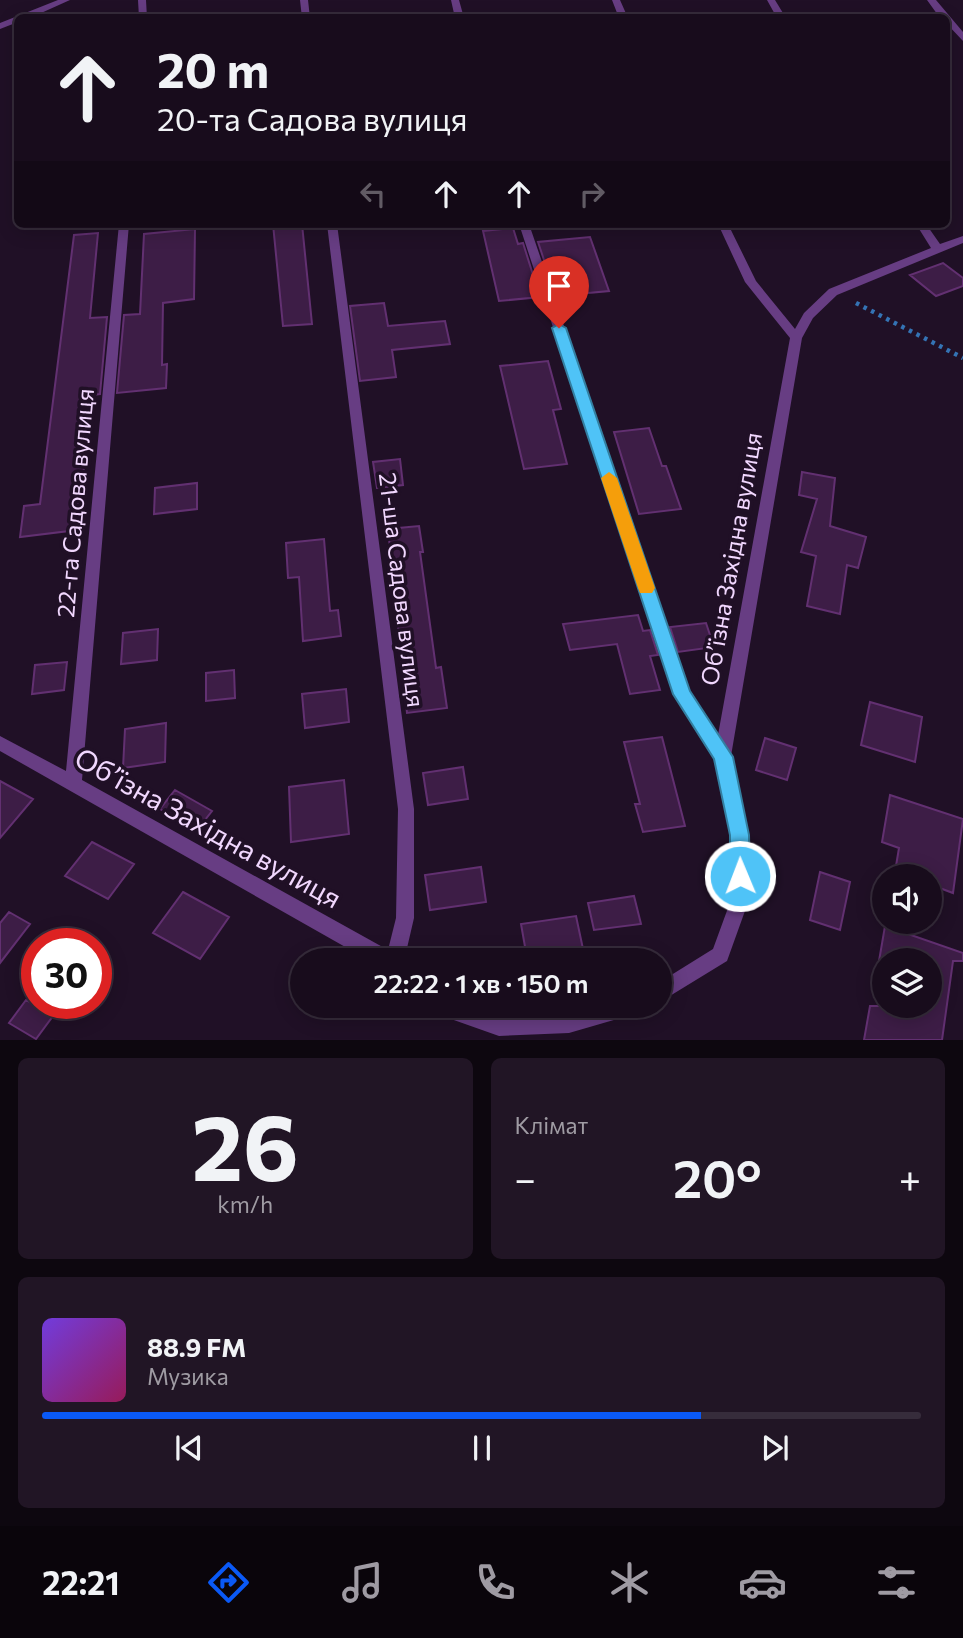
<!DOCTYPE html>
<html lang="uk">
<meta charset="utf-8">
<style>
:root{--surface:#180c1c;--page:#211525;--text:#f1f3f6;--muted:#9f9ba3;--line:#362c3b;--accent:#0a59f6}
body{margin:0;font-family:Commissioner,sans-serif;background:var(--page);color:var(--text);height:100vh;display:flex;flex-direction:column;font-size:26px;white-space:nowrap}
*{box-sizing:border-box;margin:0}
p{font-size:23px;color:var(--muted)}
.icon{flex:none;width:38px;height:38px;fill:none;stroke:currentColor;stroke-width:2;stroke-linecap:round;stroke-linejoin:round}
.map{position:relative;height:1040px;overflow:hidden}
.side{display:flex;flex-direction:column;gap:18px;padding:18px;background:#0d070f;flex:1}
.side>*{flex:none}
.top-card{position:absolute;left:14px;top:14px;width:936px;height:214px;border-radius:10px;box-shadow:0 4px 18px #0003,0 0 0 2px var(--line);background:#180c1c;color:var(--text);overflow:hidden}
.controls{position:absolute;left:872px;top:864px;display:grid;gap:14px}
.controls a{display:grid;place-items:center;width:70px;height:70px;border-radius:50%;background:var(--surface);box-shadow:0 4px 18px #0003,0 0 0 2px var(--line);font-size:35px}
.speed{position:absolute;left:21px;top:928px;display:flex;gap:14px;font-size:35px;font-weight:700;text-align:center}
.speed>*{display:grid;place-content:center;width:91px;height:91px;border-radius:50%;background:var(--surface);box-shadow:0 4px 18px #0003,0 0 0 2px var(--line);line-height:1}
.speed .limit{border:10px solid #d22;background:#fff;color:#111}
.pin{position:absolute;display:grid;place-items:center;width:60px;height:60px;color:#fff;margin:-72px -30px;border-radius:50% 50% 50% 0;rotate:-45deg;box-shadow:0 0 7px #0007}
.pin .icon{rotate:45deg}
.me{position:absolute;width:77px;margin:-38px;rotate:359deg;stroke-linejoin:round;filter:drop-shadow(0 0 5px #0008)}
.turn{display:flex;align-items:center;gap:24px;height:147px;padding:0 28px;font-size:32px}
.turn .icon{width:91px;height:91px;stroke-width:2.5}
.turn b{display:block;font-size:49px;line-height:60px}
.lanes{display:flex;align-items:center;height:66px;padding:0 28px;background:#0003;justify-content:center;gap:35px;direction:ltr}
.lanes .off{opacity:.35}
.big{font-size:52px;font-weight:600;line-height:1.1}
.side .card{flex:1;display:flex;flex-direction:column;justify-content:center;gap:10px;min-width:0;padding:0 24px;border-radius:10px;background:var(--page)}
.side .dial{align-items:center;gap:0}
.dial b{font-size:91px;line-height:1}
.song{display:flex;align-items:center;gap:21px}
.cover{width:84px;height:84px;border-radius:10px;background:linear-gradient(135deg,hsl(260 70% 55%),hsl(330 70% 35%))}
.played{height:7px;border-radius:4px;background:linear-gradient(90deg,var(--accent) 75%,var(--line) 75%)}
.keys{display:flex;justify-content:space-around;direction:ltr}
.heat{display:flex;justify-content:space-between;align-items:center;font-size:38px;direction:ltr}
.side .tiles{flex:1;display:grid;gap:18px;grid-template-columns:1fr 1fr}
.card:last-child{grid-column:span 2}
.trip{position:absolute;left:290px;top:948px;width:382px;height:70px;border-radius:35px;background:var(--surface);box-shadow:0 4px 18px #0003,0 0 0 2px var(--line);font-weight:600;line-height:70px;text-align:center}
.tabs{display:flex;height:112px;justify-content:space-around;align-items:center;background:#0a050b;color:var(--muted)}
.tabs .icon{width:49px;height:49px}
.tabs .active{color:var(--accent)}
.tabs b{font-size:32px;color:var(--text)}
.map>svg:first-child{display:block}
.building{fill:#3d1d46;stroke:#623071;stroke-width:2}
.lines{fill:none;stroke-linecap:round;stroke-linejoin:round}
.path{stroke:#3473b4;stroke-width:4.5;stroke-dasharray:3.5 5;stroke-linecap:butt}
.minor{fill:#673d83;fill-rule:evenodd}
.route{fill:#4fc3f7;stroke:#337fa1;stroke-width:2}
.slow{fill:#f59e0b}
.labels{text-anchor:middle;stroke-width:7;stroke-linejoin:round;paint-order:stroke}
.street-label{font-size:24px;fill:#f1d7fe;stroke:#201026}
.near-street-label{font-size:28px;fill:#f1d7fe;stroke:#201026}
</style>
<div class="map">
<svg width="963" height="1040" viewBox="0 0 963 1040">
<rect width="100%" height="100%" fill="#201026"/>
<!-- building -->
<path class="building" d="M 273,224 L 302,224 L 312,324 L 283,326 Z
M 513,228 L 518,244 L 523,243 L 540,297 L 499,301 L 483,231 Z
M 195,229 L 194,299 L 163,303 L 162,365 L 167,364 L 166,388 L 117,393 L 124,315 L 140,314 L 144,234 Z
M 98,233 L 90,318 L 107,317 L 100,394 L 92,395 L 77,530 L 20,537 L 24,506 L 40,504 L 74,235 Z
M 590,237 L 609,291 L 556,296 L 538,242 Z
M 943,263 L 963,278 L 963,286 L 936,296 L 910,275 Z
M 384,303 L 388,326 L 445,321 L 450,344 L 392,350 L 396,377 L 360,381 L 350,306 Z
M 548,361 L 561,409 L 553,410 L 567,464 L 524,469 L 500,366 Z
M 649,428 L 662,466 L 666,466 L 681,509 L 639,514 L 614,432 Z
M 400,459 L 403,485 L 377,488 L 373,462 Z
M 802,472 L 835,478 L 830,526 L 866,537 L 858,568 L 847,565 L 840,614 L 807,606 L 816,556 L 801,552 L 817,499 L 799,495 Z
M 197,483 L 197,509 L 154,514 L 155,488 Z
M 419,526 L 423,552 L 420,552 L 436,668 L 441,667 L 447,708 L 407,713 L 388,529 Z
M 324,539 L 330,611 L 338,610 L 341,636 L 303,641 L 299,577 L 288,578 L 286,543 Z
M 638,615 L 643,631 L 650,630 L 658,655 L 650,656 L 660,690 L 630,694 L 617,644 L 570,650 L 563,624 Z
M 706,623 L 714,647 L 678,652 L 670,627 Z
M 158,629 L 157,660 L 121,664 L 123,633 Z
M 67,662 L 64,690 L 32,694 L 35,665 Z
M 234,670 L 235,698 L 206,701 L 206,673 Z
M 346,689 L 349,722 L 305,728 L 302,694 Z
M 870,702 L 922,717 L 915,762 L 861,745 Z
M 166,723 L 165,762 L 123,768 L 125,729 Z
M 662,737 L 685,826 L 643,832 L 635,804 L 640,804 L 624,742 Z
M 765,738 L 796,748 L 787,780 L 756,770 Z
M 463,767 L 468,799 L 428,805 L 423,773 Z
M 344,780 L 349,834 L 291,842 L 289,787 Z
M 0,781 L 33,799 L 0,838 Z
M 175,790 L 212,811 L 197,830 L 160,809 Z
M 890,795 L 963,819 L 953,893 L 929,884 L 929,877 L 907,877 L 895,872 L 899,848 L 882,842 Z
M 92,842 L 134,864 L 108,899 L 65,876 Z
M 481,867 L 486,902 L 430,910 L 425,875 Z
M 820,872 L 850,882 L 840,930 L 810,920 Z
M 183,892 L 229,917 L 200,959 L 153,933 Z
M 634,896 L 641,924 L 594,930 L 588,903 Z
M 9,912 L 30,924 L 0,963 L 0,923 Z
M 576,916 L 583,949 L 527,958 L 521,924 Z
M 885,926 L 963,953 L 963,961 L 953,961 L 942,1040 L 864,1040 L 870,1006 L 929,1006 L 929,961 L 879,961 Z
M 26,1000 L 53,1016 L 36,1039 L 9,1023 Z"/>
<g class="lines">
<!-- path -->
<path class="path" d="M 856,303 L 963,358"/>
<!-- minor -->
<path class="minor" d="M 58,0 L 70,0 L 30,18 L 18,18 L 18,22 L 0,29 L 0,23 Z
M 138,0 L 146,0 L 147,18 L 139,18 Z
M 300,0 L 308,0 L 310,18 L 302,18 Z
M 451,0 L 459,0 L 464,18 L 455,18 Z
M 612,0 L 620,0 L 628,18 L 619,18 Z
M 767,0 L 775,0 L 786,18 L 777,18 Z
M 927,0 L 936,0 L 963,32 L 963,41 L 947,24 L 947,18 L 940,18 Z
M 119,224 L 129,224 L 82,780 L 388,950 L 396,918 L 398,809 L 327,224 L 337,224 L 414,809 L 414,918 L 404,961 L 370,961 L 0,751 L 0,736 L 66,771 Z
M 519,224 L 529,224 L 689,691 L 718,735 L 790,338 L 745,282 L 718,224 L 728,224 L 756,281 L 795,329 L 804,313 L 829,289 L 931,248 L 916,224 L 926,224 L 940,244 L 963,236 L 963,243 L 837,295 L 813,318 L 802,338 L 731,756 L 749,835 L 750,897 L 727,961 L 660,1002 L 660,982 L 713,949 L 732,897 L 731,835 L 715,758 L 674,694 Z
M 432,1006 L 469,1006 L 499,1016 L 569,1013 L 595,1006 L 640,1006 L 638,1013 L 631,1015 L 569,1033 L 499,1036 L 434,1013 Z"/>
</g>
<!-- route -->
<path class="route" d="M 559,324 L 566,328 L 690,691 L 733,757 L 749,835 L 750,876 L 748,883 L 740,886 L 733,883 L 730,876 L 730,835 L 714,759 L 673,694 L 552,328 Z"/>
<!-- slow -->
<path class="slow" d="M 609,472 L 617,478 L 655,588 L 652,593 L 640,593 L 638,588 L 601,478 Z"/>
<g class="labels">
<!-- street labels -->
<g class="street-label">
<text transform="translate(76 503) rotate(-85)" y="8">22-га Садова вулиця</text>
<text transform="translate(732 559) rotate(-80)" y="8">Обʼїзна Західна вулиця</text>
<text transform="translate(401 590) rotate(83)" y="8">21-ша Садова вулиця</text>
</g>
<!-- near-street labels -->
<g class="near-street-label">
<text transform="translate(208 828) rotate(29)" y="10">Обʼїзна Західна вулиця</text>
</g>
</g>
</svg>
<div class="controls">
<a><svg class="icon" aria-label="sound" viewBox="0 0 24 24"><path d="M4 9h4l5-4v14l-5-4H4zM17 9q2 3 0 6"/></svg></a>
<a><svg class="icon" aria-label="layers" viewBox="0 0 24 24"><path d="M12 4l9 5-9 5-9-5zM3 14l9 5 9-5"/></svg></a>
</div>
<div class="speed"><div class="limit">30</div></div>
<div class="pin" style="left:559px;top:328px;background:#d93025"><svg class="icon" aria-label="arrive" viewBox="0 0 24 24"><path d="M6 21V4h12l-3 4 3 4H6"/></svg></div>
<svg class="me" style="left:740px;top:876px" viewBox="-20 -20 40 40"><circle r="17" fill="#4fc3f7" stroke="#fff" stroke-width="3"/><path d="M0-11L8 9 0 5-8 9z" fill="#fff"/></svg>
<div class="trip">22:22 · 1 хв · 150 m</div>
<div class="top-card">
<div class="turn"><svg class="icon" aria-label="ahead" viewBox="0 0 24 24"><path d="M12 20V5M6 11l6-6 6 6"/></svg><div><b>20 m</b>20-та Садова вулиця</div></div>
<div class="lanes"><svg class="icon off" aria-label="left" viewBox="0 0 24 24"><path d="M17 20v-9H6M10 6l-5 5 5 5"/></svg><svg class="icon" aria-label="ahead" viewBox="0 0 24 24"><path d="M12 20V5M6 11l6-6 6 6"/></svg><svg class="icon" aria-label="ahead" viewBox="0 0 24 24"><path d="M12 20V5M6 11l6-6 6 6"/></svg><svg class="icon off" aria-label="right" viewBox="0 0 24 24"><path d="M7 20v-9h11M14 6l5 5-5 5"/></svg></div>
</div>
</div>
<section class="side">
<div class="tiles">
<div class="card dial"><b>26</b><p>km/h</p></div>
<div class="card"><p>Клімат</p>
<div class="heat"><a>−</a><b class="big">20°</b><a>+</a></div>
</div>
<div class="card">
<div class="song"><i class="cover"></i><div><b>88.9 FM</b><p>Музика</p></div></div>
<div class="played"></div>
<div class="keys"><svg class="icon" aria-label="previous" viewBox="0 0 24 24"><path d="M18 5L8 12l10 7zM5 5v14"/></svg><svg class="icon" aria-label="pause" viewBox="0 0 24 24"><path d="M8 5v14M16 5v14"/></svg><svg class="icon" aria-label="next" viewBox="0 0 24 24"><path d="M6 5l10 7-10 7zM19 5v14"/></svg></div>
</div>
</div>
</section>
<nav class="tabs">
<b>22:21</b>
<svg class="icon active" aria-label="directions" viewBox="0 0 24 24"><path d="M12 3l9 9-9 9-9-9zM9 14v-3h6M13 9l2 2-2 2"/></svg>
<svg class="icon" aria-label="music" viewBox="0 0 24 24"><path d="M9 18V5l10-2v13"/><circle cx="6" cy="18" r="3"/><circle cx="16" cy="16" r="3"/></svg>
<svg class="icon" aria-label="phone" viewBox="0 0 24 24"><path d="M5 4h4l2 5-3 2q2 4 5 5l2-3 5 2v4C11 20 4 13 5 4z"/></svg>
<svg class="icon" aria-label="climate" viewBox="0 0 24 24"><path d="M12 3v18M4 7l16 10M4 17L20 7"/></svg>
<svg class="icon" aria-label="car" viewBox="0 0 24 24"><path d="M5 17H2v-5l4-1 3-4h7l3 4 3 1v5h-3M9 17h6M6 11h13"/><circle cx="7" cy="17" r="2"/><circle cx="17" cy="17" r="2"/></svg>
<svg class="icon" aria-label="filters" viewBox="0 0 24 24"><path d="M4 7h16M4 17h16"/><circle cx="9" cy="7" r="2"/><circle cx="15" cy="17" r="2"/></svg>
</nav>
